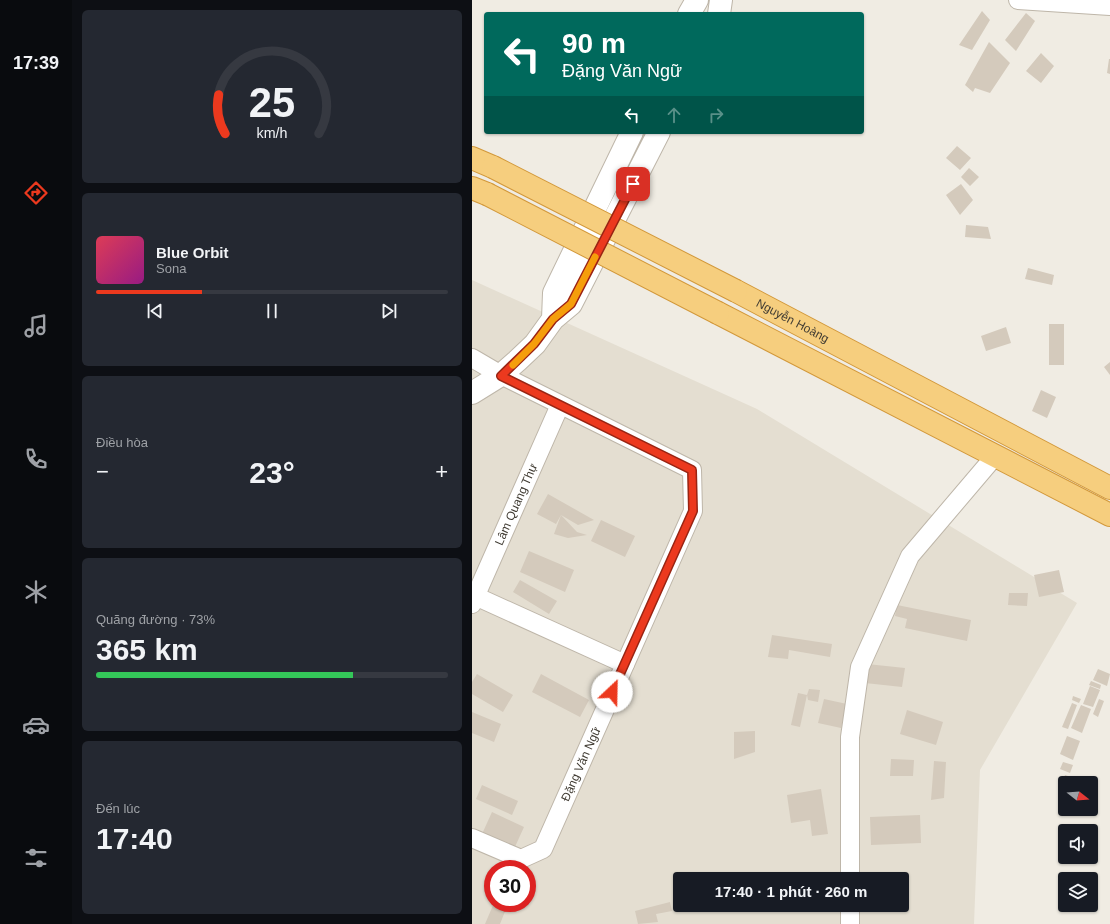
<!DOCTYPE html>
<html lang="vi">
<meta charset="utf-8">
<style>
:root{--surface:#171b24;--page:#242831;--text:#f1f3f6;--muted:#9ea1a6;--line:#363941;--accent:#ec391e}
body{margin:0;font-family:Helvetica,sans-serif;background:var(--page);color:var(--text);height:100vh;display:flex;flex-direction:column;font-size:15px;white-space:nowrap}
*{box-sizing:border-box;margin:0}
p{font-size:13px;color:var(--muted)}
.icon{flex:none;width:22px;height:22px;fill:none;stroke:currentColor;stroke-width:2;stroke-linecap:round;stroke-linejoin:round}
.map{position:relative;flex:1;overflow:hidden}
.drawer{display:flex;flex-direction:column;gap:10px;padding:10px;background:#0d0f14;width:400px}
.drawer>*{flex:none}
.top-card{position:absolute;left:12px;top:12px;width:380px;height:122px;border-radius:4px;box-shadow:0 1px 3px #0004;background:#00695c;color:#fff;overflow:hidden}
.needle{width:26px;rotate:107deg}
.fabs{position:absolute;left:586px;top:776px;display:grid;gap:8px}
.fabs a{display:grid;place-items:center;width:40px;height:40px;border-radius:4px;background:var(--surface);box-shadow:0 1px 3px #0004;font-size:20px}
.speed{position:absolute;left:12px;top:860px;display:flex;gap:8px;font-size:20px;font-weight:700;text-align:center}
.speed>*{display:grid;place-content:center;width:52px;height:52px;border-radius:50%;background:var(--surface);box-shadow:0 1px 3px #0004;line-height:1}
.speed .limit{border:6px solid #d22;background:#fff;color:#111}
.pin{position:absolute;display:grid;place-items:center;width:34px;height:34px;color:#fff;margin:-17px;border-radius:8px;box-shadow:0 2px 6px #0006}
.me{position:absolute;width:44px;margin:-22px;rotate:24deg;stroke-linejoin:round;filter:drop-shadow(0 0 3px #0008)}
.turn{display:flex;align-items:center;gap:14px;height:84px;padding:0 12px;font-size:18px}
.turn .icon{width:52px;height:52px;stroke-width:2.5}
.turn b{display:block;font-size:28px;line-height:34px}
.lanes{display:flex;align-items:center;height:38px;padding:0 12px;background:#0003;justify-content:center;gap:20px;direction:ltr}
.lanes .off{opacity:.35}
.big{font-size:30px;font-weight:800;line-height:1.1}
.drawer .card{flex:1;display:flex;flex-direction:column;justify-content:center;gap:6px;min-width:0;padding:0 14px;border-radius:6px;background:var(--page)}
.drawer .dial{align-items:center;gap:0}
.dial svg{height:104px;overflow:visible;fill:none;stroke:var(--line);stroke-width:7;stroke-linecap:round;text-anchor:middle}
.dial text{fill:var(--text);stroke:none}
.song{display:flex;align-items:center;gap:12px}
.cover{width:48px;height:48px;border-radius:6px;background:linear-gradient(135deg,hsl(350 70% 55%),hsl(310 70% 35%))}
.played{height:4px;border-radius:2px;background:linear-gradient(90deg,var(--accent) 30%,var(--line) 30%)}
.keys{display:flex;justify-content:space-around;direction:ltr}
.heat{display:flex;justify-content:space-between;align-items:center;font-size:22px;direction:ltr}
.charge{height:6px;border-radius:3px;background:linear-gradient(90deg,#34c759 73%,var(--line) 0)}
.trip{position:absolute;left:201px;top:872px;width:236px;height:40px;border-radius:4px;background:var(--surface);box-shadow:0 1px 3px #0004;font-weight:800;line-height:40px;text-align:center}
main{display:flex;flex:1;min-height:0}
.dock{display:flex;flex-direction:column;width:72px;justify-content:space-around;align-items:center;background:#090b0e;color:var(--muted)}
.dock .icon{width:28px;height:28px}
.dock .on{color:var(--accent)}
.dock b{font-size:18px;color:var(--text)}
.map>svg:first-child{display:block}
.residential{fill:#e4ded1;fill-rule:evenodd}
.building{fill:#d4cabc}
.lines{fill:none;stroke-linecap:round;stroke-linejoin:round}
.minor-casing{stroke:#beb6a9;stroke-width:20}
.tertiary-casing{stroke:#beb6a9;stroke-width:24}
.trunk-casing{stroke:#d2983a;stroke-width:24}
.minor{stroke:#fff;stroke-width:18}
.tertiary{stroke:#fff;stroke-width:22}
.trunk{stroke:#f6ce7e;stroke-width:22}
.trunk-bridge-casing{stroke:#d2983a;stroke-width:24;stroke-linecap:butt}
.trunk-bridge{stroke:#f6ce7e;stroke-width:22}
.route-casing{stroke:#992514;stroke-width:10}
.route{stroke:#ec391e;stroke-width:7}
.slow{stroke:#f59e0b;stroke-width:7}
.labels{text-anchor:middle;stroke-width:3;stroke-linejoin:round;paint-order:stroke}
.street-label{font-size:12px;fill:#413c33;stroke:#fff}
</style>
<main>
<nav class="dock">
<b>17:39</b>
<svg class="icon on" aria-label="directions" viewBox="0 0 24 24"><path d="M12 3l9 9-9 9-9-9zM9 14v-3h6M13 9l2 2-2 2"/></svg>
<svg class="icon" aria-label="music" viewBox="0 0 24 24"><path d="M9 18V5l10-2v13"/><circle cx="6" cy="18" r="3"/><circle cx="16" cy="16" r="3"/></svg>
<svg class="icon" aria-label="phone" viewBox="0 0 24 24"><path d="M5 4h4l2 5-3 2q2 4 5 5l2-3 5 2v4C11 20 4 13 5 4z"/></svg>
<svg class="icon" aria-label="climate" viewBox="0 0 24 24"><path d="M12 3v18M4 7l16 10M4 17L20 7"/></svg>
<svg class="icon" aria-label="car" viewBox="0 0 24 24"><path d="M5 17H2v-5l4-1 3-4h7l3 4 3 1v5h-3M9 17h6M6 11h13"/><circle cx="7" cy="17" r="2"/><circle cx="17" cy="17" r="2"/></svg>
<svg class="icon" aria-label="filters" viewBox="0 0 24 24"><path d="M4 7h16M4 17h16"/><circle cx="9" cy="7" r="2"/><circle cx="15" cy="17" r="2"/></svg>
</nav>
<section class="drawer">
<div class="card dial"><svg viewBox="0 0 100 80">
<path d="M14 69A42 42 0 1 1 86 69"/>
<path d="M14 69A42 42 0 0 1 9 39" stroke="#ec391e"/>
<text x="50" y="56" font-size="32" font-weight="700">25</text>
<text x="50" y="72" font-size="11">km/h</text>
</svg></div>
<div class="card">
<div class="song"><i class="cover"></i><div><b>Blue Orbit</b><p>Sona</p></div></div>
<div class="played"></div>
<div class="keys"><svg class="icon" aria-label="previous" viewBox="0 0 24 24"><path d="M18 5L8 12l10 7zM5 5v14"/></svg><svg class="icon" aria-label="pause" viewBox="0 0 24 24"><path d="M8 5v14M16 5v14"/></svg><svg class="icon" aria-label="next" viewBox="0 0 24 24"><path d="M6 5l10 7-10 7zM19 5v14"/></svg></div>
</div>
<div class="card"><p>Điều hòa</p>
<div class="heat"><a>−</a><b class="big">23°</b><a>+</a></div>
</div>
<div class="card"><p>Quãng đường · 73%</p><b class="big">365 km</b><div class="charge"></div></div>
<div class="card"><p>Đến lúc</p><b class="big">17:40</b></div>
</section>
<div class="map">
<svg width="638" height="924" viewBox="0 0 638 924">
<rect width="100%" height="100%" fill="#f0ece3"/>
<!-- residential -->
<path class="residential" d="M 0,280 L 285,409 L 605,603 L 508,770 L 502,924 L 0,924 ZM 21,869 L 55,869 L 55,903 L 21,903 ZM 208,879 L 430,879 L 430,905 L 208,905 Z"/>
<!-- building -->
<path class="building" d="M 510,11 L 518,20 L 500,50 L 487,45 Z
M 554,13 L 563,21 L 544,51 L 533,40 Z
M 517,42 L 538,63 L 518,93 L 503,88 L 501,92 L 493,85 Z
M 569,53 L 582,66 L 569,83 L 554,71 Z
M 637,59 L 638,59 L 638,74 L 635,73 Z
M 485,146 L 499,158 L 488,170 L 474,158 Z
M 497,168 L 507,177 L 498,186 L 489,177 Z
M 489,184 L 501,200 L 488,215 L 474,195 Z
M 494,225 L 516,227 L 519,239 L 493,237 Z
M 556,268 L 582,275 L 580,285 L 553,279 Z
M 577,324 L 592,324 L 592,365 L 577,365 Z
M 534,327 L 539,343 L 514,351 L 509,336 Z
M 638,362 L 638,375 L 632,367 Z
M 569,390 L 584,397 L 575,418 L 560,411 Z
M 76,494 L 122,520 L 106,525 L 89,515 L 105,532 L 115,535 L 96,538 L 82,534 L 89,515 L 84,524 L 65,514 Z
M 129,520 L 163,536 L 153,557 L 119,541 Z
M 57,551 L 102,570 L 93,592 L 48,572 Z
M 587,570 L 592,592 L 567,597 L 562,575 Z
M 48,580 L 85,601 L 77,614 L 41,592 Z
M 537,593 L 556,593 L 555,606 L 536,605 Z
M 425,605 L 499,620 L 495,641 L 433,628 L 435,619 L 423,616 Z
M 300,635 L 360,644 L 358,657 L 317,650 L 316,659 L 296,657 Z
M 395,664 L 433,668 L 430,687 L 393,683 Z
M 626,669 L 638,674 L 635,686 L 621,680 Z
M 5,674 L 41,695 L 31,712 L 0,694 L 0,682 Z
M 69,674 L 117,700 L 108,717 L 60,692 Z
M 619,681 L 629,685 L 628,689 L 617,685 Z
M 618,686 L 628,690 L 621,707 L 611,704 Z
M 337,689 L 348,690 L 346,702 L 336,700 L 335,695 L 328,727 L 319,725 L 326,693 L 335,695 Z
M 601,696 L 609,699 L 607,703 L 600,700 Z
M 352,699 L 375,704 L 369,728 L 346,723 Z
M 627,699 L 632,701 L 626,717 L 621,714 Z
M 600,703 L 605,705 L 596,729 L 590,727 Z
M 609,705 L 619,709 L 610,733 L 599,728 Z
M 435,710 L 471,722 L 464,745 L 428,734 Z
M 0,712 L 29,724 L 22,742 L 0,733 Z
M 283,731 L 283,752 L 262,759 L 262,732 Z
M 595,736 L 608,741 L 601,760 L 588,754 Z
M 419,759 L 442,760 L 441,776 L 418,776 Z
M 462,761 L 474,762 L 472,798 L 459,800 Z
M 591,762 L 601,765 L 598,773 L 588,769 Z
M 593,775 L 602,778 L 600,783 L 590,782 Z
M 10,785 L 46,801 L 40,815 L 4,799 Z
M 349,789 L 356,834 L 340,836 L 338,820 L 319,823 L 315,795 Z
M 20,812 L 52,827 L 42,849 L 10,834 Z
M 448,815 L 449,843 L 399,845 L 398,817 Z
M 198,902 L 200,911 L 184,914 L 186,922 L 166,924 L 163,911 Z
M 22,903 L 36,904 L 28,924 L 13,924 Z"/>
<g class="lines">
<defs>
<g id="minor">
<path d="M 546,0 L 638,6"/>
<path d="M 0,358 L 29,375 L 220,470 L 221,511 L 71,849 L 49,859 L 0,838"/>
<path d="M 3,596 L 153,664"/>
<path id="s1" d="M 0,604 L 88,405"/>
<path d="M 378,879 L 378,737 L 388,667 L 438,556 L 523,456"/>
<path d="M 378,924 L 378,905"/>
</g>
<path id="tertiary" d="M 217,14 L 225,0
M 247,14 L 249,0
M 81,319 L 82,293 L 160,132
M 0,393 L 29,375 L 45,361 L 63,344 L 81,319 L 99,304 L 187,132"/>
<g id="trunk">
<path d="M 0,158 L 21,167"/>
<path d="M 0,188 L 15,194"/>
<path id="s2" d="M 264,291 L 638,488"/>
<path d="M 246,313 L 638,515"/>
</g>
</defs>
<!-- minor casing -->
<use href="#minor" class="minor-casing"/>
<!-- tertiary casing -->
<use href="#tertiary" class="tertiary-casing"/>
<!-- trunk casing -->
<use href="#trunk" class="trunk-casing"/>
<!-- minor -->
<use href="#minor" class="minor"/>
<!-- tertiary -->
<use href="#tertiary" class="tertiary"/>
<!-- trunk -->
<use href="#trunk" class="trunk"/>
<defs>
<path id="trunk-bridge" d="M 21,167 L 264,291
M 15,194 L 246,313"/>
</defs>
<!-- trunk-bridge casing -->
<use href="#trunk-bridge" class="trunk-bridge-casing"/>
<!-- trunk-bridge -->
<use href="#trunk-bridge" class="trunk-bridge"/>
</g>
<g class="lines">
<defs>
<path id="route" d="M 140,692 L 221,511 L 220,470 L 29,376 L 62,344 L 81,319 L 99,304 L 161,184"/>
</defs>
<!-- route casing -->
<use href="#route" class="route-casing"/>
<!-- route -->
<use href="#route" class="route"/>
<!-- slow -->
<path class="slow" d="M 41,365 L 62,344 L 81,319 L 99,304 L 123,257"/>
</g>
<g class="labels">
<!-- street labels -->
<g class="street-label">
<text dy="4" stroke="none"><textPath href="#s2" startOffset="64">Nguyễn Hoàng</textPath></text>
<text dy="4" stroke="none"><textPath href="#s1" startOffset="109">Lâm Quang Thự</textPath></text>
<text transform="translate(109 764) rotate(-66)" y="4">Đặng Văn Ngữ</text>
</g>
</g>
</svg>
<div class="fabs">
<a><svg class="needle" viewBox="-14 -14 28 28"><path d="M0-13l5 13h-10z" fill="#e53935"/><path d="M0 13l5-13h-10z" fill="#9ea1a6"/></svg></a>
<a><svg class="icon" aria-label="sound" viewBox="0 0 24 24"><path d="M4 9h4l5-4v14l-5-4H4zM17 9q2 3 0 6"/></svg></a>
<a><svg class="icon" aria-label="layers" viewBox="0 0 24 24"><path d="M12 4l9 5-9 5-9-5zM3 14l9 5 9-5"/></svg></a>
</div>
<div class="speed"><div class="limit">30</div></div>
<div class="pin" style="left:161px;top:184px;background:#d93025"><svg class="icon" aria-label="arrive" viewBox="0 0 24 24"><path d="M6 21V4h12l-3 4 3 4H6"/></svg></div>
<svg class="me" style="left:140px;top:692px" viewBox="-20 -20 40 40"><circle r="19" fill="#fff"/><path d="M0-13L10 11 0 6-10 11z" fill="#ec391e"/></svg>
<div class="trip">17:40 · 1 phút · 260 m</div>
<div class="top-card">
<div class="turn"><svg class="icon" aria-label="left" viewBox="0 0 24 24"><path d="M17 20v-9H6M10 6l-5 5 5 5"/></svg><div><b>90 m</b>Đặng Văn Ngữ</div></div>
<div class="lanes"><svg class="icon" aria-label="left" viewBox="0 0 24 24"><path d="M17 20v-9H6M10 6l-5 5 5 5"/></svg><svg class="icon off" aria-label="ahead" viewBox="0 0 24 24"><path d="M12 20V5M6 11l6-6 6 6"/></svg><svg class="icon off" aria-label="right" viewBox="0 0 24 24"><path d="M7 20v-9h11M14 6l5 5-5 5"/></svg></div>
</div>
</div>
</main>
